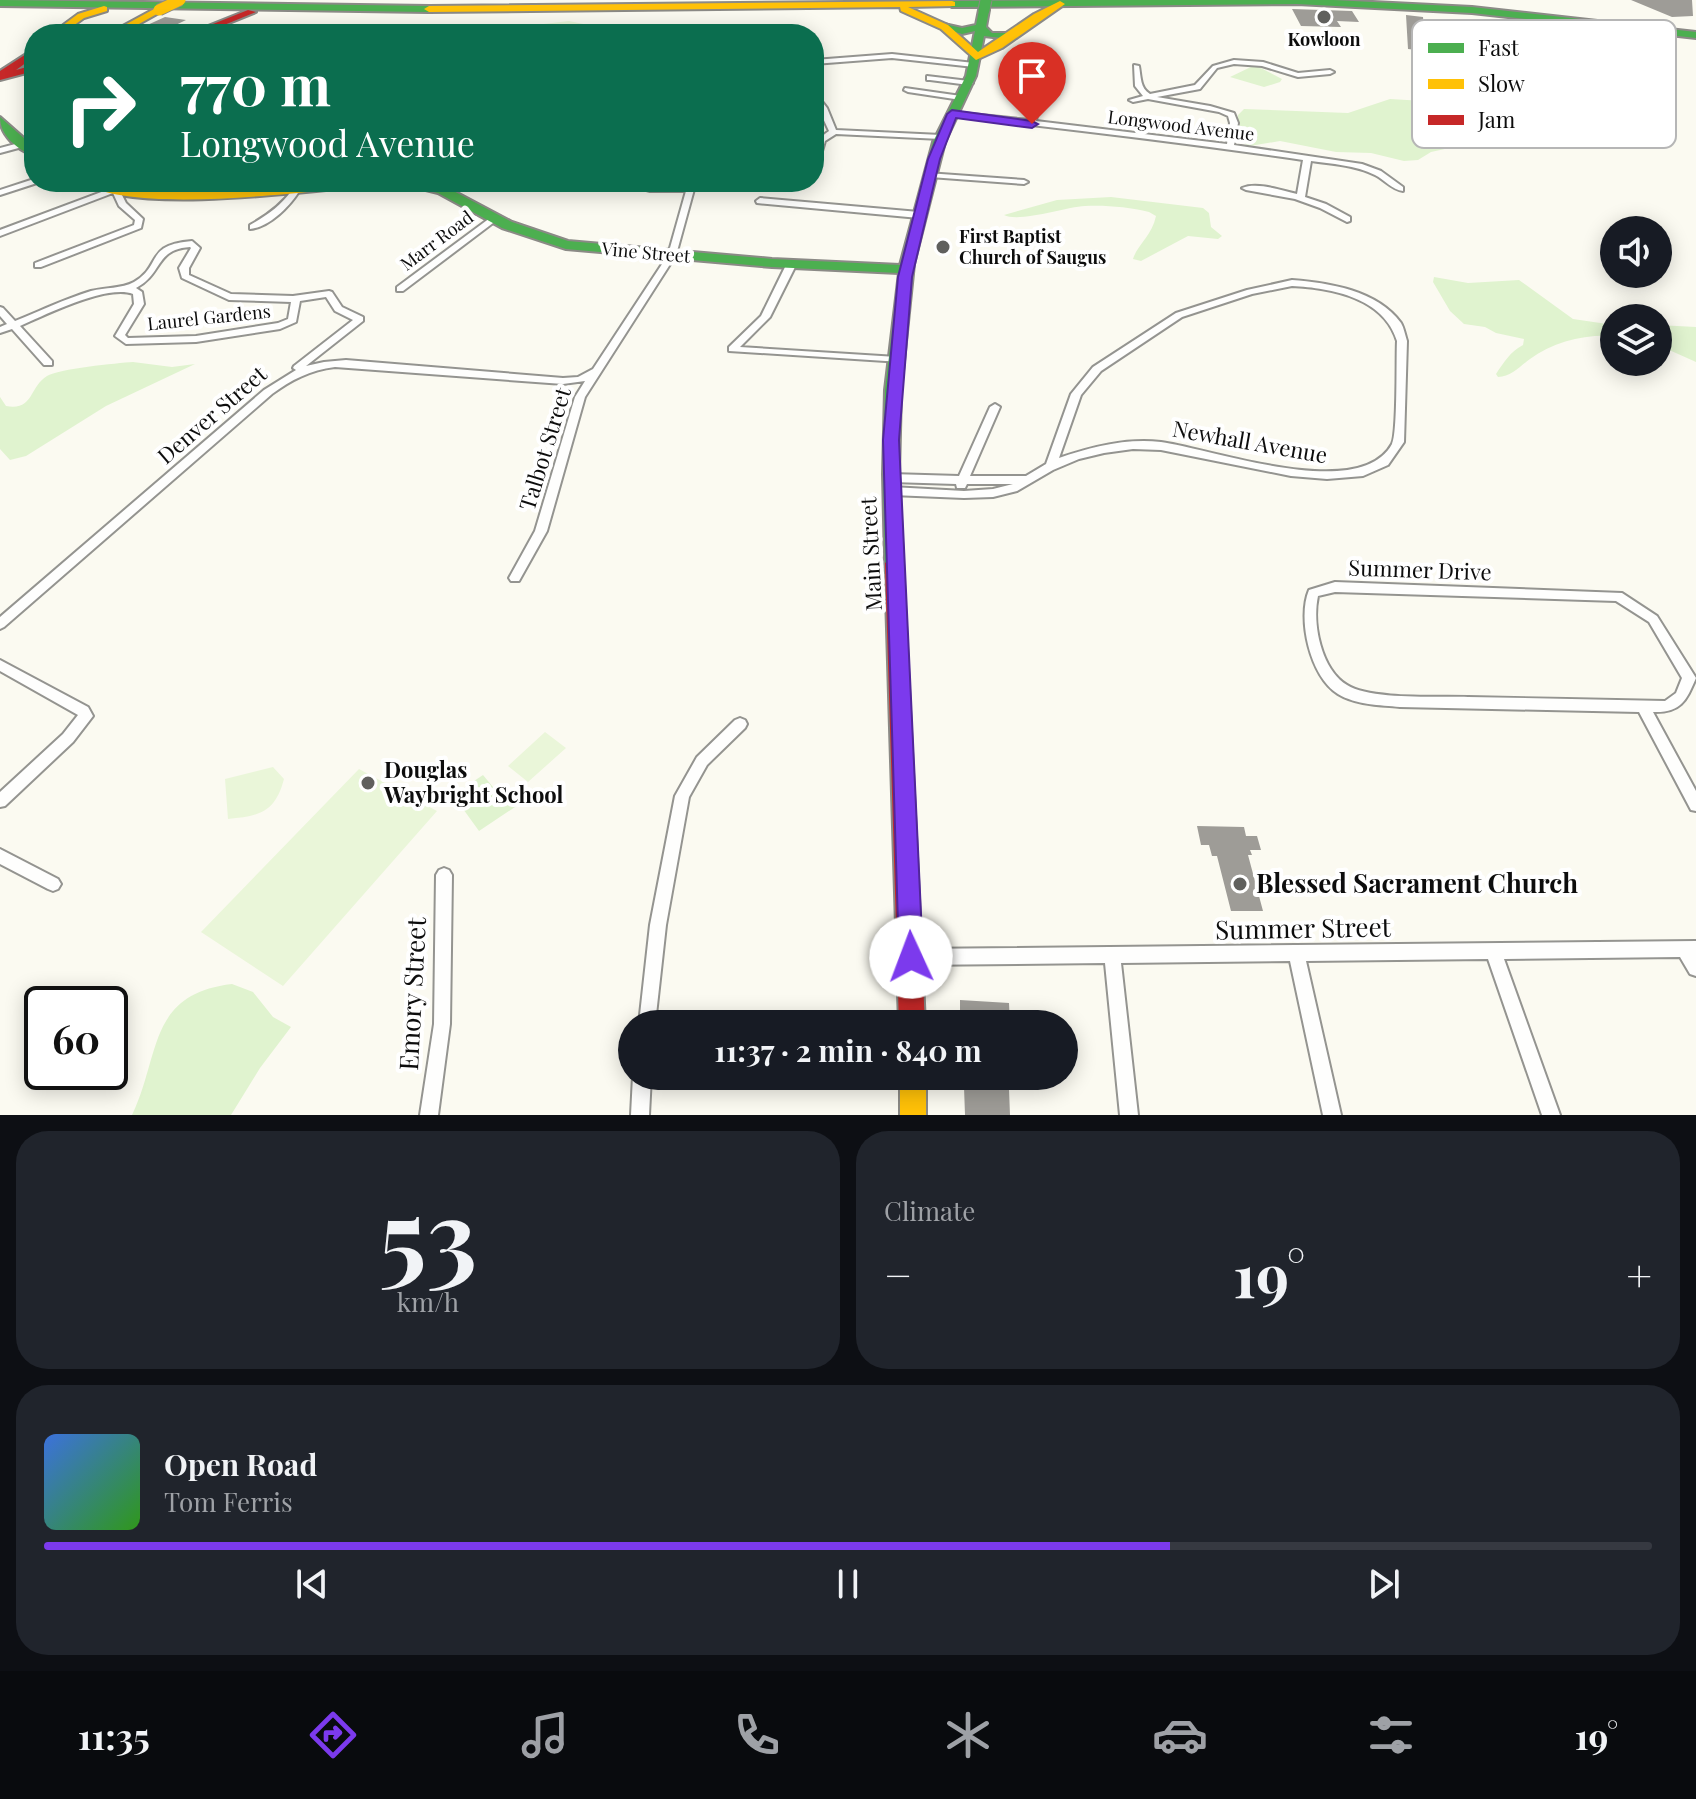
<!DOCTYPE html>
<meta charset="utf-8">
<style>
:root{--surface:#171b24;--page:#20242c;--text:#f1f3f6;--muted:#9ea1a6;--line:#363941;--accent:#7c3aed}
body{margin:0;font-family:"Playfair Display",serif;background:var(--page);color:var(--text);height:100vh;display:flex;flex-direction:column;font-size:30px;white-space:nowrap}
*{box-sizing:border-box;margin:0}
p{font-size:26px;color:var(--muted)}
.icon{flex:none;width:44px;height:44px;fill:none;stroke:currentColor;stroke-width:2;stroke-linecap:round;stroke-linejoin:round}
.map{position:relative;height:1115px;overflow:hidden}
.details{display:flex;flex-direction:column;gap:16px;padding:16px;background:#0d0f14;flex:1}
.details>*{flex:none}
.top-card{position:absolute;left:24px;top:24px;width:800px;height:168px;border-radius:32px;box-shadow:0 4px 20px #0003;background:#0b6e4f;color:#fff;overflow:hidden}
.controls{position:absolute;left:1600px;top:216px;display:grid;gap:16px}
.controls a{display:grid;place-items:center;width:72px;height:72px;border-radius:50%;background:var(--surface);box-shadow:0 4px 20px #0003;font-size:40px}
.speed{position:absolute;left:24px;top:986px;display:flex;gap:16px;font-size:40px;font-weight:700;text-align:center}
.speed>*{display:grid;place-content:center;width:104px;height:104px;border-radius:50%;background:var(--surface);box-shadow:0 4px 20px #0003;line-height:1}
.speed .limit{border:4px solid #111;border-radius:12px;background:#fff;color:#111}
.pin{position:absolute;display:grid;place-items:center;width:68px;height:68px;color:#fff;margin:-82px -34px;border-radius:50% 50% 50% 0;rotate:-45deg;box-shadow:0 0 8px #0007}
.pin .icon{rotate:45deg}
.me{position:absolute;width:88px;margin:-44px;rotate:358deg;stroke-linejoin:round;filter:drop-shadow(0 0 6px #0008)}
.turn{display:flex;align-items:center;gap:28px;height:168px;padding:0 24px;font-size:36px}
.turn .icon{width:104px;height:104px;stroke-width:2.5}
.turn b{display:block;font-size:56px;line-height:68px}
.big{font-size:60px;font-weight:700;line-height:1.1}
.details .tile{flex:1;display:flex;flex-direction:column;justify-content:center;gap:12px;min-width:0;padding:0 28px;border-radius:32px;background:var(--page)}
.details .dial{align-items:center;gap:0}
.dial b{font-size:104px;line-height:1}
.song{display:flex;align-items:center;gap:24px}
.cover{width:96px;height:96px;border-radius:12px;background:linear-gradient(135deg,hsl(220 70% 55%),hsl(110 70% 35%))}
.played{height:8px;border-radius:4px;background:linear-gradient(90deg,var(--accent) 70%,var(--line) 70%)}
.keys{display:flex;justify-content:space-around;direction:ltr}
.heat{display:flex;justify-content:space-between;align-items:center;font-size:44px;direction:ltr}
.details .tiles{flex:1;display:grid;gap:16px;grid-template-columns:1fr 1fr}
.tile:last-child{grid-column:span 2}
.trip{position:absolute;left:618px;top:1010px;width:460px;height:80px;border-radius:40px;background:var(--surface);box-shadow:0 4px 20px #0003;font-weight:700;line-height:80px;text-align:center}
.tab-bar{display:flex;height:128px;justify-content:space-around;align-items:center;background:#090b0e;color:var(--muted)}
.tab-bar .icon{width:56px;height:56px}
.tab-bar .current{color:var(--accent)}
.tab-bar b{font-size:36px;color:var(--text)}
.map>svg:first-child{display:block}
.green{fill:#e0f3cf}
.pitch{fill:#eaf6d9}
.building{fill:#9e9c97}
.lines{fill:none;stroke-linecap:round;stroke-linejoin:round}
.street-casing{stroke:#949490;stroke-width:4}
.fast-casing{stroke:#8b8a86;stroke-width:4}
.slow-casing{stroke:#8b8a86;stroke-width:4}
.jam-casing{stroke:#8b8a86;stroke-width:4}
.street{fill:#fefefd;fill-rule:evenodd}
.fast{fill:#4caf50;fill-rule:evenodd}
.slow{fill:#ffc107;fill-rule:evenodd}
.jam{fill:#c62828;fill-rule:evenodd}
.fast-bridge-casing{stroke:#8b8a86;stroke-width:13;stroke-linecap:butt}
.slow-bridge-casing{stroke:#8b8a86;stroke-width:13;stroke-linecap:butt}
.fast-bridge{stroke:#4caf50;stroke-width:11}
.slow-bridge{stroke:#ffc107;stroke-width:11}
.route{fill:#7c3aed;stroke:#51269a;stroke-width:2}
.poi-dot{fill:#60605d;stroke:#fff;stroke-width:3}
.labels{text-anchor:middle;stroke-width:8;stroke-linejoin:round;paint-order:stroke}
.far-poi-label{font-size:18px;font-weight:bold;fill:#0d0d0d;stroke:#fff}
.far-street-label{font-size:18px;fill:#0d0d0d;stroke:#fff}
.street-label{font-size:22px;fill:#0d0d0d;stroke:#fff}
.poi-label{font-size:22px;font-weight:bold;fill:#0d0d0d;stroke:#fff;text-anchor:start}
.near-poi-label{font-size:26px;font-weight:bold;fill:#0d0d0d;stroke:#fff;text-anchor:start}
.near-street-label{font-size:26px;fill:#0d0d0d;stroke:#fff}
.key{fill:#fff;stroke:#b6b6b6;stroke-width:2}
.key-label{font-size:22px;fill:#0d0d0d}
</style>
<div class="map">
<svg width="1696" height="1115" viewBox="0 0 1696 1115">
<rect width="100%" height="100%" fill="#fbfaf1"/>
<!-- green -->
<path class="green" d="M 1255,65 L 1282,79 L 1280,82 L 1264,87 L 1230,77 Z
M 1507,84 L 1522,85 L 1553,100 L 1535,106 L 1482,111 L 1459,120 L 1481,126 L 1471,134 L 1477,142 L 1431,152 L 1418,160 L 1404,161 L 1371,153 L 1336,152 L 1280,141 L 1250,146 L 1238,141 L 1238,115 L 1244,109 L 1348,113 L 1390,99 L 1441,102 L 1474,88 Z
M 1111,197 L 1203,208 L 1209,213 L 1211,227 L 1222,236 L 1218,239 L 1188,236 L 1141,261 L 1133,259 C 1137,245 1152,236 1156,216 L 1149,212 C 1129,207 1106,205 1085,206 C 1065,207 1019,223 1004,215 L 1057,200 Z
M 1434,277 L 1468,283 L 1519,280 L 1573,319 L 1614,325 L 1614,336 C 1585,334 1554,341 1530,359 C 1520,366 1511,377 1498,377 L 1496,374 C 1504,362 1510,352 1523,345 L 1524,339 L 1496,333 L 1485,327 L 1464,324 L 1450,311 L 1433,282 Z
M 1658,325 L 1696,327 L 1696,362 L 1658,345 Z
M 133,362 L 172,367 L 195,364 L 106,406 L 26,456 L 10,460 L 0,449 L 0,397 L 6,406 C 34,411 29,387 47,376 C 58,369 117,363 133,362 Z
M 483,775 L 498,793 L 505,789 L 518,805 L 479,831 L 453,795 Z
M 232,984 L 253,992 L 273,1017 L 291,1027 L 260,1068 L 231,1115 L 132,1115 C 161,1055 147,994 232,984 Z"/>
<!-- pitch -->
<path class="pitch" d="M 569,21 L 593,26 L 601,34 L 513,34 L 535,25 Z
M 545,732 L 566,748 L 528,782 L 508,766 Z
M 273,767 L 284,779 C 275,813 259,816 228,819 L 225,779 Z
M 359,769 L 437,811 L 283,986 L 201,932 Z"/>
<!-- building -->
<path class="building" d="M 1631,0 L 1692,0 L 1693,16 L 1672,17 Z
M 1292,9 L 1352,11 L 1359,22 L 1337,21 L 1341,27 L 1301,26 Z
M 1406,15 L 1423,17 L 1426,51 L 1408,49 Z
M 165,17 L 186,20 L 157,34 L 134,31 Z
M 1197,826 L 1244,827 L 1246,836 L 1257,836 L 1261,850 L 1250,850 L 1252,855 L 1248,855 L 1263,911 L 1231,911 L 1217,856 L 1212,856 L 1209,845 L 1201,845 Z
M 960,1000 L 1009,1003 L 1010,1024 L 954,1023 L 954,1010 L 960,1010 Z
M 964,1087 L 1009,1089 L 1010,1115 L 965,1115 Z"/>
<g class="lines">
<defs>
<path id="street" d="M 892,54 L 974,63 L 977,65 L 974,67 L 892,58 L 814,64 L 814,60 Z
M 1234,60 L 1263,62 L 1298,73 L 1330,70 L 1334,72 L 1330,74 L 1298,77 L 1262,66 L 1234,64 L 1217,68 L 1200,89 L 1157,97 L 1210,106 L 1234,113 L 1238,123 L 1234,145 L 1362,164 L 1381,171 L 1403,187 L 1403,191 C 1392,190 1385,180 1375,175 C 1356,165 1331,164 1311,161 L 1305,197 L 1326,204 L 1350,217 L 1350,221 L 1347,222 L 1320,208 L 1295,199 L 1246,190 L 1242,188 C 1257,182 1281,190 1297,194 L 1303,160 C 1186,143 1069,129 952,116 L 948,114 L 952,112 L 1029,120 L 1031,105 L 1045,98 L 1049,100 L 1038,108 L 1036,121 L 1227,144 L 1230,123 L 1228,116 L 1219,112 L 1148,99 L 1133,102 L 1129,100 L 1143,96 L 1135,86 L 1134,65 L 1139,66 C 1141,77 1140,88 1150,94 L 1195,85 L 1213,66 Z
M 927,76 L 969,81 L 973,83 L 969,85 L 930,80 L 927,80 Z
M 905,88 L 961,96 L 965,98 L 961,100 L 908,92 L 904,90 Z
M 814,99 L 820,99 L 827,108 L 836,130 L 941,135 L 945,137 L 941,139 L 836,134 L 825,141 L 818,165 L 814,167 C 814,149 813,142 829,131 Z
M 23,142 L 27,144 L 26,146 L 0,153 L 0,148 Z
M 927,173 L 1024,180 L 1028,182 L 1024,184 L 930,177 L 926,175 Z
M 34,179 L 34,182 L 37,183 L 0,195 L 0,190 Z
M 128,182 L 140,182 L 120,191 L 126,203 L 143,219 L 141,228 L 41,267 L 35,267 L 35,263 L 134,225 L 135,220 L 119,206 L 113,193 L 0,236 L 0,230 Z
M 290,182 L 298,182 L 300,190 C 290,206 270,227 250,229 L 250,225 C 266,216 281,206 292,190 Z
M 617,182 L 631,182 L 650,187 L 687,186 L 688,182 L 696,182 L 676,255 L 585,397 L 547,531 L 519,581 L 511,581 L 509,578 L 535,531 L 575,397 L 585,381 L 563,384 L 335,367 C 310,370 291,380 272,394 L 4,627 L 0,629 L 0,617 L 264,390 L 296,370 L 293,368 L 294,366 L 353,320 L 335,311 L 326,297 L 300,301 L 296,322 L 280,329 L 196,342 L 126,344 L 115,336 L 134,304 L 133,294 C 107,284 45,315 20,326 L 52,361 L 52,365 L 44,365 L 12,329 L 0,333 L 0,327 L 7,324 L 0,316 L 0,307 L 3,308 L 15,321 C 40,311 65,299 91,291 C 105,287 122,289 134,282 C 163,265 144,245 192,241 L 200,248 L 189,268 L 189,275 L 231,294 L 293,296 L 329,291 L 332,292 L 342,307 L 363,317 L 363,321 L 306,366 L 324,362 L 346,360 L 563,378 L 578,377 L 593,369 L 668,255 L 686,191 L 650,191 ZM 190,247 L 191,248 L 179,268 L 182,278 L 229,300 L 291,302 L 288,319 L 278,323 L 196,336 L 128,338 L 125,335 L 144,304 L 142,292 L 136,288 C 163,274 155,249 190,247 Z
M 760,198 L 919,212 L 923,215 L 919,218 L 757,203 L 756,201 Z
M 494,215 L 497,216 L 497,220 L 403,291 L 397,291 L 397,287 Z
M 791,262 L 796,265 L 770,317 L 740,347 L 897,357 L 902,360 L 901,362 L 729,351 L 729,347 L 761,316 L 786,265 Z
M 1292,280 C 1329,283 1377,290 1401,323 C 1404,328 1405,335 1407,341 L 1404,442 L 1388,465 L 1363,476 L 1327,479 L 1291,476 L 1161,450 L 1133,449 L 1104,453 L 1079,459 L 1053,470 L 1017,491 L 993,497 L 964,498 L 892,495 L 886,491 L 892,487 L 964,491 L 993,489 L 1013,484 L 967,484 L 965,488 L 957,488 L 956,484 L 891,482 L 885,478 L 891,474 L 959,476 L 990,407 L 995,404 L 1000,407 L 970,476 L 1026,476 L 1046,464 L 1071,394 L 1093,367 L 1176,313 L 1247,290 ZM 1292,286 C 1332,288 1384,298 1397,341 C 1396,359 1398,433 1392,444 C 1360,503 1213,449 1161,442 C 1126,438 1091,447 1059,458 L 1081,395 L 1101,371 L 1182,317 L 1252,294 Z
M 1335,582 L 1622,593 L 1657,616 L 1696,678 C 1686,701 1681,713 1653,712 L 1696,791 L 1696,811 L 1691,810 L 1639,712 L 1400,707 C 1380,705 1356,705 1338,694 C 1310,677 1297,618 1309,590 ZM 1335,592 L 1616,601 L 1649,622 L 1682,678 L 1676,693 L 1665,701 C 1599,700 1534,698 1468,697 C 1439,696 1370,700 1347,685 C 1321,669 1312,624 1318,596 Z
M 0,660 L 88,707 L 93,716 L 73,742 L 5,806 L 0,807 L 0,792 L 63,734 L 78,715 L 0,671 Z
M 740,718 L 745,720 L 747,724 L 745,728 L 707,765 L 689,797 L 666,925 L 655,1024 L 639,1024 L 650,925 L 675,796 L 697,757 L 735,720 Z
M 0,849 L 58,879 L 61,884 L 58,889 L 53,891 L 48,889 L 0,864 Z
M 444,868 L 449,870 L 452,875 L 450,1024 L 438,1115 L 420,1115 L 434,1024 L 436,875 L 439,870 Z
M 1696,941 L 1696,976 L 1690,974 L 1680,957 L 1504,959 L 1560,1115 L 1542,1115 L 1488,959 L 1306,961 L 1341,1115 L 1323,1115 L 1290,961 L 1121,963 L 1138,1115 L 1120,1115 L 1105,963 L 911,965 L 905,963 L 903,957 L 905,951 L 911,949 Z
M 633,1076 L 651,1076 L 649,1115 L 631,1115 Z"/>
<path id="fast" d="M 0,0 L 429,6 L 434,9 L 429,12 L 0,6 Z
M 1083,0 L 1333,0 L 1472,7 L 1696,32 L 1696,38 L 1472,13 L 1297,4 L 952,7 L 947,4 L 952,1 Z
M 984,7 L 989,10 L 986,27 L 992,33 L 1011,33 L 1016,36 L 1011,39 L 984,36 L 976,76 L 945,142 L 914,264 L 901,390 L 899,474 L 903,563 L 894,570 L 885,563 L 883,474 L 885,390 L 899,273 L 772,267 L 566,249 L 502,228 L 438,193 L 393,182 L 419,182 L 446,187 L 512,222 L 568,241 L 772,259 L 900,265 L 933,142 L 966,76 L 975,31 L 962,34 L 939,27 L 944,24 L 962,28 L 976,25 L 979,10 Z
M 0,117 L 34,147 L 34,156 C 17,149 0,136 0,117 Z"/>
<path id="slow" d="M 952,1 L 955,2 L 955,6 L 908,7 L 948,25 L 978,52 L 1034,14 L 1060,1 L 1065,4 L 1002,48 L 976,60 L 941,29 L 901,11 L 900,7 L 429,12 L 424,9 L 429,6 Z
M 104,6 L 107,7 L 107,11 L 84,18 L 62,34 L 51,34 L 78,14 Z
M 156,8 L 164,10 L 121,34 L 108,34 Z
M 82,182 L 186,192 L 370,182 L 364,186 C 305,192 128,215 82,182 Z
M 900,1076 L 926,1076 L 926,1115 L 900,1115 Z"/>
<path id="jam" d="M 248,10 L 256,12 L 202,34 L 188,34 Z
M 34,49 L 34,57 L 16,70 L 34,65 L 34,71 L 0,80 L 0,71 Z
M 894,556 L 903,563 L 925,1024 L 899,1024 L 885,563 Z"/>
</defs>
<!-- street casing -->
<use href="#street" class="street-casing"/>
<!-- fast casing -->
<use href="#fast" class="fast-casing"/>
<!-- slow casing -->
<use href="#slow" class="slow-casing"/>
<!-- jam casing -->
<use href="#jam" class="jam-casing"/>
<!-- street -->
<use href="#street" class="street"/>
<!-- fast -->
<use href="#fast" class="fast"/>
<!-- slow -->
<use href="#slow" class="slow"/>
<!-- jam -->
<use href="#jam" class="jam"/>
<defs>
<path id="fast-bridge" d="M 984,10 L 986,0"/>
<path id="slow-bridge" d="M 159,10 L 180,0"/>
</defs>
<!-- fast-bridge casing -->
<use href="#fast-bridge" class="fast-bridge-casing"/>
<!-- slow-bridge casing -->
<use href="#slow-bridge" class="slow-bridge-casing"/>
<!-- fast-bridge -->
<use href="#fast-bridge" class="fast-bridge"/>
<!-- slow-bridge -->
<use href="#slow-bridge" class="slow-bridge"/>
</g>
<!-- route -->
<path class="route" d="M 952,110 L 1032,121 L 1038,124 L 1032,128 L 956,118 L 940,159 L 912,277 L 899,440 L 923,957 L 920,965 L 911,969 L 902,965 L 899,957 L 883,440 L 898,277 L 928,159 L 947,114 Z"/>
<!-- markers -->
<g class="poi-dot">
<circle cx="1324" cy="17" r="8"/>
<circle cx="943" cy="247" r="8"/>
<circle cx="368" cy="783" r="8"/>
<circle cx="1240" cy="884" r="8"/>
</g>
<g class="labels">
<!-- far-poi labels -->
<g class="far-poi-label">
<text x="1324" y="46">Kowloon</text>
<text x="959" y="243" text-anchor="start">First Baptist<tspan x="959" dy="21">Church of Saugus</tspan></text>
</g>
<!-- far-street labels -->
<g class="far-street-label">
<text transform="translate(1181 126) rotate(7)" y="6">Longwood Avenue</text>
<text transform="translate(437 241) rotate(-37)" y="6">Marr Road</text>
<text transform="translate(646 253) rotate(5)" y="6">Vine Street</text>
<text transform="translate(209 318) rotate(-6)" y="6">Laurel Gardens</text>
</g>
<!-- street labels -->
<g class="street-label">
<text transform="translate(212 415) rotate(-41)" y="8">Denver Street</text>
<text transform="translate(1250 442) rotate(10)" y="8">Newhall Avenue</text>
<text transform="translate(545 449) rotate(-73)" y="8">Talbot Street</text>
<text transform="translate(871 554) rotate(-93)" y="8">Main Street</text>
<text transform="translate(1420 570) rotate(2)" y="8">Summer Drive</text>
</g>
<!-- poi labels -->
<g class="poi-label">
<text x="384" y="778">Douglas<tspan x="384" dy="25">Waybright School</tspan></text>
</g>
<!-- near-poi labels -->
<g class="near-poi-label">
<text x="1256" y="893">Blessed Sacrament Church</text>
</g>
<!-- near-street labels -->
<g class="near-street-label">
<text transform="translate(1303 929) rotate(-1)" y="9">Summer Street</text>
<text transform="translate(413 994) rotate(-87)" y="9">Emory Street</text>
</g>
</g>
<!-- legend -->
<rect x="1412" y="20" width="264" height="128" rx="12" class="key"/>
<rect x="1428" y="43" width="36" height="10" fill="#4caf50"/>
<rect x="1428" y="79" width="36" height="10" fill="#ffc107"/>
<rect x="1428" y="115" width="36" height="10" fill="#c62828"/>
<g class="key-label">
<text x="1478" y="56">Fast</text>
<text x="1478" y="92">Slow</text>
<text x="1478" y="128">Jam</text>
</g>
</svg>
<div class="controls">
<a><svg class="icon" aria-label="sound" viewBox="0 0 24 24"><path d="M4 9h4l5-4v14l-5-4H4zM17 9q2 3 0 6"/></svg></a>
<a><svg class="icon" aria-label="layers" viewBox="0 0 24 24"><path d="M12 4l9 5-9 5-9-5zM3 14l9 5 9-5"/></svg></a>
</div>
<div class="speed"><div class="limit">60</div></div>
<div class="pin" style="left:1032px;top:124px;background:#d93025"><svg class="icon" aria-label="arrive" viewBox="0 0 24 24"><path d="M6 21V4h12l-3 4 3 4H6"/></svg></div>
<svg class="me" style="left:911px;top:957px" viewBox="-20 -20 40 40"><circle r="19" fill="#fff"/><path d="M0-13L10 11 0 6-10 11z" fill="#7c3aed"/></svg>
<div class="trip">11:37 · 2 min · 840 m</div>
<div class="top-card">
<div class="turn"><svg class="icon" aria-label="right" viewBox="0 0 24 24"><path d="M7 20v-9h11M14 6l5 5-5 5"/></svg><div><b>770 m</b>Longwood Avenue</div></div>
</div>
</div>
<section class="details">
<div class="tiles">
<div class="tile dial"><b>53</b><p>km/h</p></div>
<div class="tile"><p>Climate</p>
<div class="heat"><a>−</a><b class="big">19°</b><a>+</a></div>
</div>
<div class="tile">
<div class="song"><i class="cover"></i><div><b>Open Road</b><p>Tom Ferris</p></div></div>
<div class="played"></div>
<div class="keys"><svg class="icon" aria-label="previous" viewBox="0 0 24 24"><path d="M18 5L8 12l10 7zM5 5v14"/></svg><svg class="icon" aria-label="pause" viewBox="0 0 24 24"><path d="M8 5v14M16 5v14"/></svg><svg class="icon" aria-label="next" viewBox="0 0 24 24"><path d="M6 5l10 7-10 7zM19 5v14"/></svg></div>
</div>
</div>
</section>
<nav class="tab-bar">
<b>11:35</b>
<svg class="icon current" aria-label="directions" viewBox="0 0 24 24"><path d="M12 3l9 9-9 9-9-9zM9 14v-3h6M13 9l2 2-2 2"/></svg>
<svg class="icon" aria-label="music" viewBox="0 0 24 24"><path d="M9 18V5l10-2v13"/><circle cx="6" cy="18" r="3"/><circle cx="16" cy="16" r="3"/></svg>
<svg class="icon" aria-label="phone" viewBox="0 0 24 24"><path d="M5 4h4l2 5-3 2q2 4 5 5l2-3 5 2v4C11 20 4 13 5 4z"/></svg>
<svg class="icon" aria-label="climate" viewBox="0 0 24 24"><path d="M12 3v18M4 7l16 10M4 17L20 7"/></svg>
<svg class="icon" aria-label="car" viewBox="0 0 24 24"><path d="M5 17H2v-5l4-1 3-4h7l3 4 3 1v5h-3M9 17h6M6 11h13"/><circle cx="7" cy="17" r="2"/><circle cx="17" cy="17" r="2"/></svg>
<svg class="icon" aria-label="filters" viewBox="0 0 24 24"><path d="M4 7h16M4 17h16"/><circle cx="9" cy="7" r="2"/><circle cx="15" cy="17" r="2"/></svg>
<b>19°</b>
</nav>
